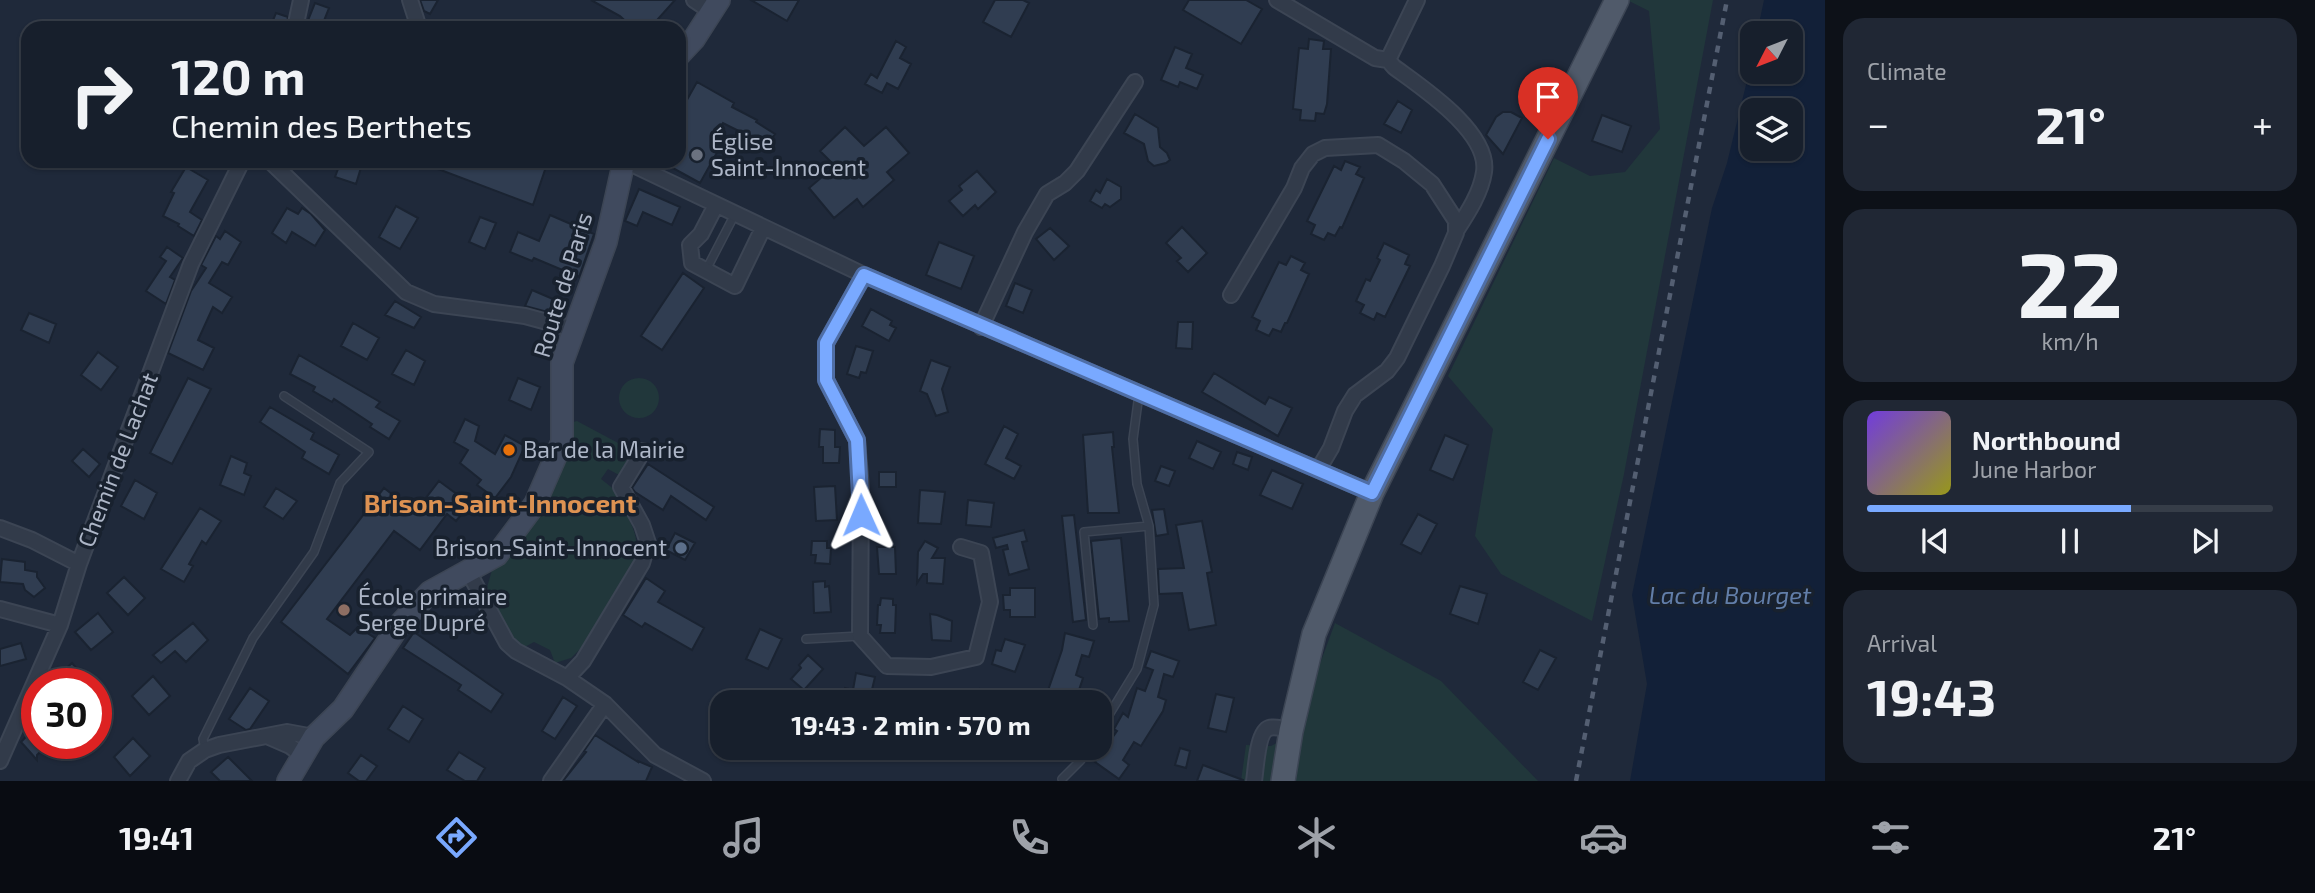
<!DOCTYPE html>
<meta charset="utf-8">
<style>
:root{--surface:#171f2c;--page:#202734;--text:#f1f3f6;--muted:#9ea2a9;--line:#363d48;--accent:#79a9ff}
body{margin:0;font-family:"Exo 2",sans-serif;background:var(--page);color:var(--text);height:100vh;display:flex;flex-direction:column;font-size:26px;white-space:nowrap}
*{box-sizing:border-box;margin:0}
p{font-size:23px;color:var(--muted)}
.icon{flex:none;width:38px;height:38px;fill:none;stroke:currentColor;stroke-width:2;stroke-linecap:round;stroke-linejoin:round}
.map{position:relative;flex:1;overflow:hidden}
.drawer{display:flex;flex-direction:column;gap:18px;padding:18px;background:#0d1118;width:490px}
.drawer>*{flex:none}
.guide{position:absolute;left:21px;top:21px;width:665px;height:147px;border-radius:21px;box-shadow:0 2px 5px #0004,0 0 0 2px var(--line);background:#171f2c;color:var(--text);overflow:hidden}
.needle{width:46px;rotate:228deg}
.controls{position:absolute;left:1740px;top:21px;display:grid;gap:14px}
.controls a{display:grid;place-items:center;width:63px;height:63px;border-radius:14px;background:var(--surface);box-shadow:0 2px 5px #0004,0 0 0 2px var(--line);font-size:35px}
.speed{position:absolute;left:21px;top:668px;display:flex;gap:14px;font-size:35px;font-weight:700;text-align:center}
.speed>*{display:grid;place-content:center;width:91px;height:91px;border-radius:50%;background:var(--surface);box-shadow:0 2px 5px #0004,0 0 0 2px var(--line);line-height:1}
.speed .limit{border:10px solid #d22;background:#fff;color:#111}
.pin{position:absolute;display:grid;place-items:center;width:60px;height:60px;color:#fff;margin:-72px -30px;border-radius:50% 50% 50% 0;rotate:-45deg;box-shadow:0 0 7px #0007}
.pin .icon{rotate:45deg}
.me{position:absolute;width:77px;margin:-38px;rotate:359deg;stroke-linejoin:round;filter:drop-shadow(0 0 5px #0008)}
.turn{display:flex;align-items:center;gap:24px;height:147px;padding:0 35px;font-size:32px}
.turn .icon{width:91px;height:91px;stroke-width:2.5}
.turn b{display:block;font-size:49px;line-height:60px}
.big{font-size:52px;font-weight:700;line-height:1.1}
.drawer .widget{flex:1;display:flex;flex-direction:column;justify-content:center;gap:10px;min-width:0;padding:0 24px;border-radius:21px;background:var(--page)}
.drawer .dial{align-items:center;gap:0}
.dial b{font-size:91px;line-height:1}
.song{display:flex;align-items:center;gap:21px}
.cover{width:84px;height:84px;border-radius:10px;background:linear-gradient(135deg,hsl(260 70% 55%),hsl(60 70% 35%))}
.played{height:7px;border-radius:4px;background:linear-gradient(90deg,var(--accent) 65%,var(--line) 65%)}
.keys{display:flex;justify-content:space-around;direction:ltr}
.heat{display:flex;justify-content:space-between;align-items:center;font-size:38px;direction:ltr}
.trip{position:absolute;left:710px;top:690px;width:402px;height:70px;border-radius:21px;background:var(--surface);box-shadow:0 2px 5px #0004,0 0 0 2px var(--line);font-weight:700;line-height:70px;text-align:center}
.tabs{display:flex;height:112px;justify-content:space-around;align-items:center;background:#090c12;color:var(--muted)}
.tabs .icon{width:49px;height:49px}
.tabs .current{color:var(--accent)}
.tabs b{font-size:32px;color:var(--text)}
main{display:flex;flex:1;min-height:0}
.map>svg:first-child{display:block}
.green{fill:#21373b}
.water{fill:#122038;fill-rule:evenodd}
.building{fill:#303d51;stroke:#1a2331;stroke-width:2}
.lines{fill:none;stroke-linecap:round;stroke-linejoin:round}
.lane-casing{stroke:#3c4554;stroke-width:10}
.street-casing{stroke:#3c4554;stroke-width:18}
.secondary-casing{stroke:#3c4554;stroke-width:24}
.primary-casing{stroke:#3c4554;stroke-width:26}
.lane{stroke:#323b4a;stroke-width:7}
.street{stroke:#323b4a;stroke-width:14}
.secondary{stroke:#404a5e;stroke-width:21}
.primary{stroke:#505a6a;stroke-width:23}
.rail{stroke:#545f72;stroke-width:4.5;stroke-dasharray:7 7;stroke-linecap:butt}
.route-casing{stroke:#4f6ea6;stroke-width:18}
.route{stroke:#79a9ff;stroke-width:12}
.worship-dot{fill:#6b7280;stroke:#18212e;stroke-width:2.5}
.food-dot{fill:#e8710a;stroke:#18212e;stroke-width:2.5}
.service-dot{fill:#5c6f8a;stroke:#18212e;stroke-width:2.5}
.education-dot{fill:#8d6e63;stroke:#18212e;stroke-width:2.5}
.labels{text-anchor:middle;stroke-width:7;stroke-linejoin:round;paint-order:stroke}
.poi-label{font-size:23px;fill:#adb6c7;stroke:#18212e;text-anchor:start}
.street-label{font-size:23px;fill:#adb6c7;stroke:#18212e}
.water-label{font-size:24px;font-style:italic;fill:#627ea9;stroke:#18212e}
.quarter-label{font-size:26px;font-weight:bold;fill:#dd9252;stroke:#18212e}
</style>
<main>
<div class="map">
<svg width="1825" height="781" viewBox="0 0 1825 781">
<rect width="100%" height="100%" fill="#1f293a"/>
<!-- green -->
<path class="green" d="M 1627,0 L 1713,0 L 1624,474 L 1592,621 L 1501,574 L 1475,536 L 1493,429 L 1448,376 L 1554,158 L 1590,176 L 1625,172 L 1660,129 L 1649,11 Z
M619 398a20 20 0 1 1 40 0a20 20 0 1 1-40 0Z
M 577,421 L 620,444 C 631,456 627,463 619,475 L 608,469 L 601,479 L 620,494 C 625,520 642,531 635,560 L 584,645 L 571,658 L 555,663 L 550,650 L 534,642 L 521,649 L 515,645 L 486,591 L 492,570 L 572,428 L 573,422 Z
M 1335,623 L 1441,681 L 1538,781 L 1241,781 L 1246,745 L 1271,746 L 1294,734 Z"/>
<!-- water -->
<path class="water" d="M 1764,0 L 1825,0 L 1825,781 L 1630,781 L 1647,684 L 1632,595 L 1712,208 L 1727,163 L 1752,60 L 1752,72 L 1790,72 L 1790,33 L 1757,33 ZM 1752,110 L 1790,110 L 1790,149 L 1752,149 Z"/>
<!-- building -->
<path class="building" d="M 420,0 L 438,0 L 430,14 L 424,11 Z
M 591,0 L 675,0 L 650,28 L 633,28 L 620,16 Z
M 751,0 L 799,0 L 787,21 Z
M 995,0 L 1023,0 L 1029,3 L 1011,37 L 983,22 Z
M 1189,0 L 1246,0 L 1262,9 L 1241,44 L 1183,10 Z
M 315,3 L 329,8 L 321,28 L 305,28 Z
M 276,13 L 288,17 L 286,28 L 270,28 Z
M 1309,39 L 1324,41 L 1323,49 L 1331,49 L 1327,104 L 1324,114 L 1316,113 L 1315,121 L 1300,120 L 1301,110 L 1293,109 L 1299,48 L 1308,49 Z
M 896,41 L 906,47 L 900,58 L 911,64 L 898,89 L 887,83 L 882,93 L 865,84 L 871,74 L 877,78 Z
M 1175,47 L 1192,54 L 1186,68 L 1203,75 L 1197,89 L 1180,82 L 1178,87 L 1161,80 Z
M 697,82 L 734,103 L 732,107 L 757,120 L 756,122 L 775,134 L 764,150 L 755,144 L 757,140 L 723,123 L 711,145 L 719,149 L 700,183 L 660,161 L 679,161 L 679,114 Z
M 1398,101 L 1412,110 L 1401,133 L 1384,124 Z
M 1503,112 L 1511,112 L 1522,118 L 1503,154 L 1486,135 L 1496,117 Z
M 1135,114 L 1158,128 L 1160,147 L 1167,153 L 1170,160 L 1166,163 L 1154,166 L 1148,161 L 1144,144 L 1124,133 Z
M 1602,115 L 1631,126 L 1622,152 L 1592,141 Z
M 845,127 L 864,146 L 886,127 L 909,153 L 887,172 L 894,180 L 863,207 L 857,199 L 834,218 L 809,188 L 835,166 L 820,151 Z
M 341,161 L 363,161 L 356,184 L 335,177 Z
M 417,161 L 479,161 L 495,167 L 496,161 L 548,161 L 533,205 Z
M 1345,161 L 1360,167 L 1356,174 L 1364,178 L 1342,228 L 1340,227 L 1335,236 L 1328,233 L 1324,240 L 1311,234 L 1315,225 L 1307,221 L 1334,166 L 1341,170 Z
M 186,167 L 208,180 L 190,212 L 202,220 L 194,236 L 178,226 L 179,224 L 163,216 L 174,193 L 171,192 Z
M 977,171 L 996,192 L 978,209 L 975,205 L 963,216 L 949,201 L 962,190 L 959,186 Z
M 1107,179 L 1121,187 L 1121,199 L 1110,207 L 1105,204 L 1102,208 L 1090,201 L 1096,190 L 1100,193 Z
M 639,189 L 680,207 L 672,225 L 643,212 L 637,226 L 625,221 Z
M 396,206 L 418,218 L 400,249 L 379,237 Z
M 287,208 L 298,214 L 302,208 L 311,214 L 325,230 L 315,246 L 292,232 L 286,243 L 272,233 Z
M 550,215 L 594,234 L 579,277 L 534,258 L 532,261 L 510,252 L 518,232 L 539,241 Z
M 480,217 L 496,223 L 485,249 L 469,242 Z
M 1182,227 L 1207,253 L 1188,272 L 1177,261 L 1181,258 L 1166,243 Z
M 1050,228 L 1069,246 L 1054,260 L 1036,239 Z
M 225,231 L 241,242 L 228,265 L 222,262 L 209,283 L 232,297 L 222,313 L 213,307 L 198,340 L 214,348 L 203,370 L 168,353 L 191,291 L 206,268 L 201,265 L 216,236 L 220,239 Z
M 939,242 L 974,256 L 961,289 L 926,275 Z
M 1384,243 L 1409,255 L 1405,264 L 1410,266 L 1385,317 L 1377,313 L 1374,320 L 1360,313 L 1364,305 L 1356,301 L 1366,279 L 1370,281 L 1380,260 L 1377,258 Z
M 167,247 L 183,258 L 170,277 L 175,280 L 166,304 L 146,291 L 166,261 L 160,257 Z
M 1291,256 L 1305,263 L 1301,270 L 1309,274 L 1287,323 L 1285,323 L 1281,332 L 1273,329 L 1269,336 L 1256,330 L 1260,321 L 1252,317 L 1279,262 L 1286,265 Z
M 683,273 L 704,288 L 662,350 L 641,336 Z
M 1015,283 L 1032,290 L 1023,313 L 1006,306 Z
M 532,290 L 560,302 L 555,314 L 525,306 Z
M 395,301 L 421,317 L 414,328 L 385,315 Z
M 871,309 L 892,321 L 890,325 L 896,328 L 889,341 L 862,326 Z
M 29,313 L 56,324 L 49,343 L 21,330 Z
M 1178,322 L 1193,322 L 1192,349 L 1176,348 Z
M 353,323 L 379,338 L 367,360 L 341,346 Z
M 856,346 L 873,351 L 866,373 L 861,372 L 859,378 L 847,374 Z
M 406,350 L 425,361 L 414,385 L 392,374 Z
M 98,352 L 118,367 L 101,390 L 81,375 Z
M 299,355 L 380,402 L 376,407 L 400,421 L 389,439 L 370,427 L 372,424 L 334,399 L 332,402 L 313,391 L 315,387 L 290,374 Z
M 931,360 L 950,367 L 942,389 L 948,412 L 936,416 L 927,394 L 920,391 Z
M 1214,373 L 1265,404 L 1269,397 L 1292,408 L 1278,436 L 1202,392 Z
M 188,378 L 211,389 L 172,464 L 150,453 Z
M 518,378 L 540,387 L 531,410 L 509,400 Z
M 270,407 L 314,433 L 311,439 L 339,455 L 329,474 L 302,458 L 305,452 L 260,422 Z
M 465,419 L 479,426 L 475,441 L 495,454 L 505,435 L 525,446 L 511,477 L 495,498 L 477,485 L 481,480 L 460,463 L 468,450 L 454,442 Z
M 1004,426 L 1018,434 L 1006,458 L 1021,466 L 1014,479 L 985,464 Z
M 820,429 L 835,430 L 835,447 L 840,447 L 839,463 L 823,463 L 823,447 L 819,447 Z
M 1113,432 L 1114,447 L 1112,447 L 1119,513 L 1088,513 L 1083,435 Z
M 1445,435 L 1468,445 L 1453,480 L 1430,470 Z
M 1197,441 L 1221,452 L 1213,469 L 1189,458 Z
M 83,449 L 100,464 L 89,477 L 72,461 Z
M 1237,452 L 1252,457 L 1248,470 L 1233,464 Z
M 231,456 L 247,463 L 244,473 L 251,476 L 244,495 L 220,485 Z
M 648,464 L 714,507 L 706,520 L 671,496 L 663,510 L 635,492 L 632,488 Z
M 1161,466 L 1175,471 L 1169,486 L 1155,481 Z
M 1272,470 L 1303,484 L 1292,509 L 1260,495 Z
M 879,472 L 896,472 L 896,487 L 879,487 Z
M 135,480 L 157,493 L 144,519 L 121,506 Z
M 439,481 L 470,504 L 456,521 L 447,514 L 420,550 L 394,531 L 327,619 L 350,635 L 358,627 L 375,638 L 348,674 L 281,622 L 384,488 L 415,512 Z
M 835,486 L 837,520 L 816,521 L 814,487 Z
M 276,488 L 297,501 L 283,519 L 264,507 Z
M 920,490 L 945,492 L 941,524 L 918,523 Z
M 968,500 L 994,503 L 991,527 L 966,525 Z
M 200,508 L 221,521 L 206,544 L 202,541 L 189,564 L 193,566 L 184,582 L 161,569 Z
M 1164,509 L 1168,534 L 1156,536 L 1152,510 Z
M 1418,514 L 1437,524 L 1421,554 L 1401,544 Z
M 1074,515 L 1086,620 L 1073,622 L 1062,516 Z
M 1202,521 L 1212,572 L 1207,573 L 1216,625 L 1189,630 L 1182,593 L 1159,594 L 1158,569 L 1184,568 L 1176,525 Z
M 1024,530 L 1027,541 L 1022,542 L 1029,569 L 1009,575 L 1003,550 L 1008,549 L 1007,545 L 996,548 L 993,538 Z
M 675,533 L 695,543 L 685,560 L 666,550 Z
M 1121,538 L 1129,621 L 1109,622 L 1109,618 L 1099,619 L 1091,541 Z
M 812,541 L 827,541 L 827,548 L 831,548 L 830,564 L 815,563 L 816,555 L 811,555 Z
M 925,541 L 938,548 L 932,558 L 945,558 L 943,584 L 927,583 L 927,574 L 923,574 L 917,583 L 918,552 Z
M 877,547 L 895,547 L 896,574 L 879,574 Z
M 2,559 L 25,562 L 25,570 L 37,572 L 37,577 L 45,588 L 34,597 L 25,590 L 23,584 L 0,582 Z
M 124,577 L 145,598 L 128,615 L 107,593 Z
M 646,578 L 665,591 L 658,602 L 704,628 L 692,650 L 645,623 L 642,627 L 623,615 Z
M 825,581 L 825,587 L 829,586 L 831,612 L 814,613 L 813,582 Z
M 1460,586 L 1487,594 L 1478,624 L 1450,614 Z
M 1010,588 L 1035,588 L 1035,617 L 1010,617 L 1010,610 L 1004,610 L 1003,595 L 1010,595 Z
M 881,598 L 893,599 L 893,605 L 896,605 L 895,633 L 880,633 L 881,625 L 877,625 L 878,605 L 880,605 Z
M 98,613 L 113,632 L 91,650 L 75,632 Z
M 930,614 L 937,615 L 952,621 L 951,641 L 932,640 Z
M 193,623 L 208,640 L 186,662 L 175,651 L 161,663 L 153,655 Z
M 760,629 L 782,639 L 768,669 L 746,659 Z
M 414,632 L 503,694 L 491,712 L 458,690 L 461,685 L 403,648 Z
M 1065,633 L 1094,641 L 1089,657 L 1082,655 L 1076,675 L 1083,678 L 1075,702 L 1044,702 L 1062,650 Z
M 1005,639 L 1025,645 L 1015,672 L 992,664 L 996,650 L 1001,651 Z
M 21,643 L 26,659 L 0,666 L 0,649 Z
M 1540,650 L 1556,658 L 1538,690 L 1523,682 Z
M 1151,651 L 1179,661 L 1173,677 L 1164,674 L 1158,697 L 1166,700 L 1163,711 L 1141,746 L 1134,742 L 1123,760 L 1129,765 L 1119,779 L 1095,762 L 1117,731 L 1114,729 L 1123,713 L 1128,717 L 1137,688 L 1145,691 L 1153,670 L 1145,667 Z
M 808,655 L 823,669 L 804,690 L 791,679 L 801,668 L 799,665 Z
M 72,663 L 90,684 L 50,684 Z
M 856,673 L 875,677 L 870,698 L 860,696 L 859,702 L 843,699 L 845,688 L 853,690 Z
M 153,676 L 170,696 L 149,715 L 132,696 Z
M 250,688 L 269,701 L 250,729 L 246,730 L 229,719 Z
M 979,689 L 984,702 L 948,702 L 948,701 Z
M 1216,694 L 1234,698 L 1226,732 L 1208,728 Z
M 563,697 L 577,706 L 555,739 L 542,731 Z
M 403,706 L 423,719 L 409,742 L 388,729 Z
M 37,725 L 37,744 L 49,744 L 37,755 L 37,760 L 21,742 Z
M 595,735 L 638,762 L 638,761 L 652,767 L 646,781 L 563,781 L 586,752 L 584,751 Z
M 133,738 L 150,756 L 130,776 L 114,757 Z
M 1180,748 L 1190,751 L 1186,768 L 1175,765 Z
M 459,752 L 485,768 L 477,781 L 465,781 L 447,770 Z
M 361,755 L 377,766 L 366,781 L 359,781 L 348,773 Z
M 228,757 L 252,781 L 220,781 L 211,772 Z
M 1203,765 L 1243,780 L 1243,781 L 1197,781 Z"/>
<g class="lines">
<defs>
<path id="lane" d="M 706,270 L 735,214
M 1093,625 L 1084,532 L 1149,526
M 806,639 L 860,636
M 1101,728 L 1137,669 L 1154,605 L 1149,526 L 1137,484 L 1133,439 L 1139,394
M 205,750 L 203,739 L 253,638 L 314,552 L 340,483 L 369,452 L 284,396
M 1062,779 L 1081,760 L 1089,747"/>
<path id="street" d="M 410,0 L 419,28
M 694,0 L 712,12
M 1277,0 L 1375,58 L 1388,60 L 1394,67 C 1421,87 1490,132 1484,172 C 1481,193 1467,214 1456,231
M 295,28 L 301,0
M 1388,60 L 1417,0
M 270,161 L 406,292 L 434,304 L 525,316 L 573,329
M 625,161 L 864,275 L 1372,493
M 716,205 L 701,234 L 690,245 L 692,263 L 735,286 L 763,228
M 864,275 L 826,343 L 826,380 L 857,440 L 861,488 L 860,636 L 887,666 L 931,667 L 976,657 L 990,602 L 981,553 L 961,547
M 1231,295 L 1294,188 L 1302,168 L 1313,154 L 1325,148 L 1378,145 L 1404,161 L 1432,184 L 1456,221 L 1456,233 L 1442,266 L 1397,358 L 1387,371 L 1355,395 L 1345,411 L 1331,448 L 1318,470
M 981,327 L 1025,232 L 1047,194 L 1065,183 L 1077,171 L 1135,82
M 0,528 L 32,540 L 79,564
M 468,571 L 507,643 L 516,651 L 567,678 L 605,704 L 655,755 L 703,781
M 0,609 L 60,625
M 567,678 L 583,661 L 642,563 L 648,543 L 642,525 L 621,487 L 643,451
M 267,736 L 290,746 L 302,755
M 0,761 L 60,625 L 79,564 L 191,264 L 242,161
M 178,781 L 189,761 L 205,750 L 219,745 L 287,732 L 314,737
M 551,781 L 605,704
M 1254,781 C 1256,770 1257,732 1269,728 C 1275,726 1285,729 1291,731"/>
<path id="secondary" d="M 679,55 L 694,39 L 719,0
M 288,781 L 314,737 L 343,709 L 400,624 L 430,592 L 497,555 L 535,504 L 562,442 L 562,363 L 606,242 L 624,161"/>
<path id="primary" d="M 1283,781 L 1291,731 L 1314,634 L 1372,493 L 1617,0"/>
</defs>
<!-- lane casing -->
<use href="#lane" class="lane-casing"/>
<!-- street casing -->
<use href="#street" class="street-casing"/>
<!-- secondary casing -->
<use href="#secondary" class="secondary-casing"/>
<!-- primary casing -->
<use href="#primary" class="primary-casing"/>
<!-- lane -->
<use href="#lane" class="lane"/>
<!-- street -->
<use href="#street" class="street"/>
<!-- secondary -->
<use href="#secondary" class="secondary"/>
<!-- primary -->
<use href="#primary" class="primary"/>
<!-- rail -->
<path class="rail" d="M 1576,781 L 1727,0"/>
</g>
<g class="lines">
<defs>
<path id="route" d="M 861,515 L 857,440 L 826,380 L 826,343 L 864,275 L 1372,493 L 1548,139"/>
</defs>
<!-- route casing -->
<use href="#route" class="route-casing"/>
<!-- route -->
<use href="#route" class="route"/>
</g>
<!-- markers -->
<circle class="worship-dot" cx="697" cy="155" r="7"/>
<circle class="food-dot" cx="509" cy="450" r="7"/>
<circle class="service-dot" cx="681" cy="548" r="7"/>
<circle class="education-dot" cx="344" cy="610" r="7"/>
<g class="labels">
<!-- poi labels -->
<g class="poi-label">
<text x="711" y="150">Église<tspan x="711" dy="26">Saint-Innocent</tspan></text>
<text x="523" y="458">Bar de la Mairie</text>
<text x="667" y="556" text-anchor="end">Brison-Saint-Innocent</text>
<text x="358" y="605">École primaire<tspan x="358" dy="26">Serge Dupré</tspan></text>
</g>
<!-- street labels -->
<g class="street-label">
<text transform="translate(563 285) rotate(-73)" y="8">Route de Paris</text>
<text transform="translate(118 460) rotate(-69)" y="8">Chemin de Lachat</text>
</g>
<!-- water labels -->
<g class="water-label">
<text x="1730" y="604">Lac du Bourget</text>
</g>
<!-- quarter labels -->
<g class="quarter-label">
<text x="500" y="513">Brison-Saint-Innocent</text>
</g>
</g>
</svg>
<div class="controls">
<a><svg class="needle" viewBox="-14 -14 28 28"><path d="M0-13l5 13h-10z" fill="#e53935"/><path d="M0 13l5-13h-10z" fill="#9ea2a9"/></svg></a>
<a><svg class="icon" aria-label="layers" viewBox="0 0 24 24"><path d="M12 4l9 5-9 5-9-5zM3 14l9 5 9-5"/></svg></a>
</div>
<div class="speed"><div class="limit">30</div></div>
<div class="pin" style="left:1548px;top:139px;background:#d93025"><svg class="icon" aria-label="arrive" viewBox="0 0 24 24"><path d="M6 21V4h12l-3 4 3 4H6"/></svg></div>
<svg class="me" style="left:861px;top:515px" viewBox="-20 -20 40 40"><path d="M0-17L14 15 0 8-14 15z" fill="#79a9ff" stroke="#fff" stroke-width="4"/></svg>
<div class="trip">19:43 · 2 min · 570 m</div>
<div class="guide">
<div class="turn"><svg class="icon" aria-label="right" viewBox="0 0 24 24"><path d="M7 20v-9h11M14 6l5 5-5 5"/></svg><div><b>120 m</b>Chemin des Berthets</div></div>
</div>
</div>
<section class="drawer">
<div class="widget"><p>Climate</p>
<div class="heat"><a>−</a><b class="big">21°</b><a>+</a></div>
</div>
<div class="widget dial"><b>22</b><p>km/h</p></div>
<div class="widget">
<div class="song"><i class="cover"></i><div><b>Northbound</b><p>June Harbor</p></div></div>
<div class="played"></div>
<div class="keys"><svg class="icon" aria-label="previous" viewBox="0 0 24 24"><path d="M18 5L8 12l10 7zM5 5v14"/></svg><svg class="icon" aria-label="pause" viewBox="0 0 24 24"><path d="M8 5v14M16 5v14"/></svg><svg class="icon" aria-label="next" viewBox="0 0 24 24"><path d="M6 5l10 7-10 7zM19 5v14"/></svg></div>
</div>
<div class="widget"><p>Arrival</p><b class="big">19:43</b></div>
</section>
</main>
<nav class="tabs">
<b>19:41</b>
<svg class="icon current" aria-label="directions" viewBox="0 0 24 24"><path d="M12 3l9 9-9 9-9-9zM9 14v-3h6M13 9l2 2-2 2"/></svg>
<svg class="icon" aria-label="music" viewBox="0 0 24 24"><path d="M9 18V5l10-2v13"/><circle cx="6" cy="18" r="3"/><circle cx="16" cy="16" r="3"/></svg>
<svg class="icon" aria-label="phone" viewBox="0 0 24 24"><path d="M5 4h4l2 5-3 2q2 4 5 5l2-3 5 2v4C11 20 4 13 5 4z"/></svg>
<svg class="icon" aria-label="climate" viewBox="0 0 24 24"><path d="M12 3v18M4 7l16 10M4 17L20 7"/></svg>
<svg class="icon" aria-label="car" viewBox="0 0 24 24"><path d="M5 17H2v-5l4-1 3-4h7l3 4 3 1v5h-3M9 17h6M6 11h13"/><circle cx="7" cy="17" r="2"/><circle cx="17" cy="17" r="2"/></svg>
<svg class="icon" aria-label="filters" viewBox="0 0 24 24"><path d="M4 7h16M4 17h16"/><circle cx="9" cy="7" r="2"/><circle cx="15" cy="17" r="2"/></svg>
<b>21°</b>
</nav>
